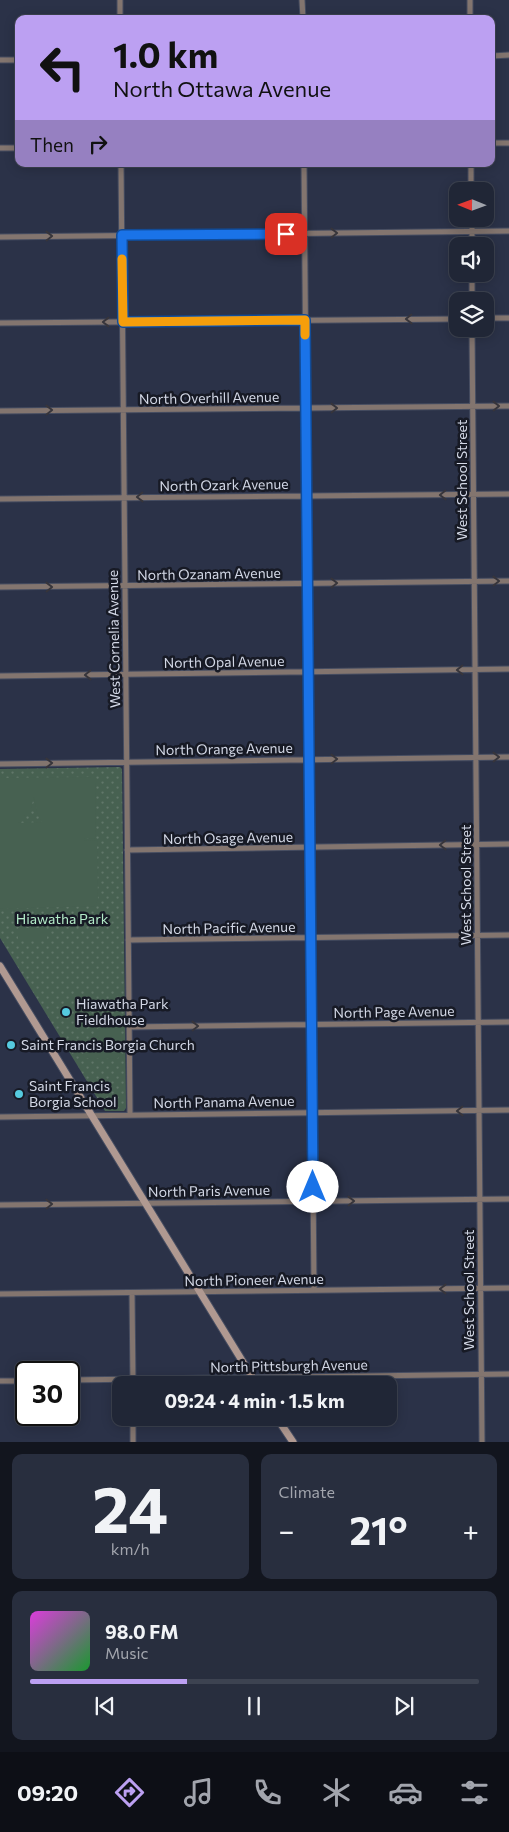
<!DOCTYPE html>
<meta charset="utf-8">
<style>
:root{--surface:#202636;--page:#282e3e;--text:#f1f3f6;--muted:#a2a5ad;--line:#3d4351;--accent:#bca0f2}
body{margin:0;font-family:Commissioner,sans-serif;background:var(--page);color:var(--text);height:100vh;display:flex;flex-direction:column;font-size:19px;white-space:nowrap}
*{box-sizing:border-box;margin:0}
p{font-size:16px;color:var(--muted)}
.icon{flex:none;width:28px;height:28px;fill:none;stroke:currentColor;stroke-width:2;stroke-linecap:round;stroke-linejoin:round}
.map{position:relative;height:1442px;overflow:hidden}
.panel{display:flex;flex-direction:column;gap:12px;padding:12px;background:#12151e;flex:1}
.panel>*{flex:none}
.banner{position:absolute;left:15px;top:15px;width:480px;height:152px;border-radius:10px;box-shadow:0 2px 12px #0003,0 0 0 1px var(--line);background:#bca0f2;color:#111;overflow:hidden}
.needle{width:32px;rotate:271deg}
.buttons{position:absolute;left:449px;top:182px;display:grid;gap:10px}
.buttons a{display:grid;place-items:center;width:45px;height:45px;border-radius:10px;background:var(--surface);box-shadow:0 2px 12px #0003,0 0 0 1px var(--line);font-size:25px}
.speed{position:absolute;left:15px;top:1361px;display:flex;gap:10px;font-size:25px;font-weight:700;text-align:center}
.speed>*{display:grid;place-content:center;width:65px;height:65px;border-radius:50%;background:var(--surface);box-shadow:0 2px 12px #0003,0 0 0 1px var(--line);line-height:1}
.speed .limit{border:2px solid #111;border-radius:8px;background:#fff;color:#111}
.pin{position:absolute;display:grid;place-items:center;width:42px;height:42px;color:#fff;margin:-21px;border-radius:10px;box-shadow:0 2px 8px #0006}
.me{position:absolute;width:55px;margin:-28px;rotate:0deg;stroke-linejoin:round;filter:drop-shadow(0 0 4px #0008)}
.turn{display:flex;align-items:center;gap:18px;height:105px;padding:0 15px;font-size:22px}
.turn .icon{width:65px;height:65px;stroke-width:2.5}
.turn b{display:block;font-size:35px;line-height:42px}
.then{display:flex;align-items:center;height:48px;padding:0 15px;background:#0003;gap:10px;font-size:19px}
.big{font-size:38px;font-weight:700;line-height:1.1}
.panel .tile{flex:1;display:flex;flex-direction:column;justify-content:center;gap:8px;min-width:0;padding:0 18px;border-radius:10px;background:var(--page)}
.panel .dial{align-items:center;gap:0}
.dial b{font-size:65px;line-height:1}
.song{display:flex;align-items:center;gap:15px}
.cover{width:60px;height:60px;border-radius:8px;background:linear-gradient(135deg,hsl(300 70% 55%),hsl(130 70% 35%))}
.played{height:5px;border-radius:2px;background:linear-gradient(90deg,var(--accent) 35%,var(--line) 35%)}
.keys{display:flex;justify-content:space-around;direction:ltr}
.heat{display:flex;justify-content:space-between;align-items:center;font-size:28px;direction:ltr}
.panel .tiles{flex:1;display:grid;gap:12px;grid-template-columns:1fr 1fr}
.tile:last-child{grid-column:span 2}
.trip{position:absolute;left:112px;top:1376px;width:285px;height:50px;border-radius:10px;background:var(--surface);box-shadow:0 2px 12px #0003,0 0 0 1px var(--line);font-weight:700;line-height:50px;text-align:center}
.tab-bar{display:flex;height:80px;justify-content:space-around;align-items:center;background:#0d0f16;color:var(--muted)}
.tab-bar .icon{width:35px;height:35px}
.tab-bar .selected{color:var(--accent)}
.tab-bar b{font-size:22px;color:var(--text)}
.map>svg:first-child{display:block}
.park{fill:url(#park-dots)}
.pitch{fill:#476151;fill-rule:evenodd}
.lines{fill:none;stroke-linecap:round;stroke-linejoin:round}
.minor-casing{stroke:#464d61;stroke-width:7}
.secondary-casing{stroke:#464d61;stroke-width:9}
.minor{stroke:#83756f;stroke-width:5}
.secondary{stroke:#b09991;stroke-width:7}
.oneway{stroke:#37353b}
.route-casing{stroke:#114b97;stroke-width:12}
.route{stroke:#1a73e8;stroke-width:9}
.slow{stroke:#f59e0b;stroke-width:9}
.poi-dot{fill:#55cadf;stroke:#171a25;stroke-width:2}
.labels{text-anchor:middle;stroke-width:5;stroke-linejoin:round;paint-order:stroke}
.street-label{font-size:14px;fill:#d3d8e6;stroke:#171a25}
.park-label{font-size:14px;fill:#b3eac8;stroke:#171a25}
.poi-label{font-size:14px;fill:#d3d8e6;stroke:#171a25;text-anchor:start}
</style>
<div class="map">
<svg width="509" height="1442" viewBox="0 0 509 1442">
<defs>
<pattern id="park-dots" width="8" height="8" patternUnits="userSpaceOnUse" patternTransform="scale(1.25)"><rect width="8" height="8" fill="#476151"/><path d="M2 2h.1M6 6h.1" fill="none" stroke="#61776a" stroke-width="1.8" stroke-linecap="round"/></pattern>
</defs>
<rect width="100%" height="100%" fill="#2b3248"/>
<!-- park -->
<path class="park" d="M 120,767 L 122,769 L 126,1108 L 124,1111 L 105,1111 L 0,938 L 0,769 Z"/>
<!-- pitch -->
<path class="pitch" d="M 90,777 L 96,783 L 95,838 L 84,839 L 84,841 L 97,840 L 98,900 L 94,906 L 0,909 L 0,778 ZM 34,797 L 37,812 L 42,822 L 18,823 L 31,808 Z
M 18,914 L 47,914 L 47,927 L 18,927 Z
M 18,928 L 47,928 L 47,941 L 18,941 Z
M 113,1026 L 121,1027 L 119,1057 L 117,1059 L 83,1058 C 87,1038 93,1031 113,1026 Z"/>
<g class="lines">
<defs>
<path id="minor" d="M 120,0 L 120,19
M 302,0 L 303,19
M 470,0 L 470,19
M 491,56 L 509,55
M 0,60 L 19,60
M 491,143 L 509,143
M 0,148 L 19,148
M 121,164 L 130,1115
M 304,164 L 314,1290
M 471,164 L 471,191
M 472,219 L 472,246
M 0,237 L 509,231
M 472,274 L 472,301
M 485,318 L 509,318
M 0,323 L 458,319
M 472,329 L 482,1442
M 0,411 L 509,406
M 0,499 L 509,494
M 0,587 L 509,581
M 0,676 L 509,669
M 0,764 L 509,757
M 127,850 L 509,844
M 128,940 L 509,935
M 129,1027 L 509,1022
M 0,1117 L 509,1110
M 0,1205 L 509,1199
M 132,1293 L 133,1385
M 0,1294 L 509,1288
M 69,1380 L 509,1374
M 0,1381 L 26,1381
M 133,1418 L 133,1442"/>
<path id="secondary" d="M 0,966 L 257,1385
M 277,1418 L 293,1442"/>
</defs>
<!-- minor casing -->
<use href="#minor" class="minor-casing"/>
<!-- secondary casing -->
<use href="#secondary" class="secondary-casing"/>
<!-- minor -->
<use href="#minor" class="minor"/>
<!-- secondary -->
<use href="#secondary" class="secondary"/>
</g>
<!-- one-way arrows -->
<defs><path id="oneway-chevron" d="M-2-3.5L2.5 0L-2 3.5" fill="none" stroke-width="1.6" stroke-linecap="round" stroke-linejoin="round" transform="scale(1.25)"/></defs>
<g class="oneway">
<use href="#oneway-chevron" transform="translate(334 233) rotate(-1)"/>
<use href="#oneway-chevron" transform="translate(49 236) rotate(-1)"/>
<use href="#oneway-chevron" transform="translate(409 319) rotate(179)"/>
<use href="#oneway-chevron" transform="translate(106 322) rotate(180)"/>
<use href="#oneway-chevron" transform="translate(496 406) rotate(-1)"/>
<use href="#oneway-chevron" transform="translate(334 408) rotate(-1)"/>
<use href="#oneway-chevron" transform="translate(49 410) rotate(-1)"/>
<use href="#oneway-chevron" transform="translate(443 495) rotate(179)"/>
<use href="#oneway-chevron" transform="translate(140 497) rotate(179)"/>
<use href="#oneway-chevron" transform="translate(496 581) rotate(-1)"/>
<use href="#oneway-chevron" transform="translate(334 583) rotate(-1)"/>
<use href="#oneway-chevron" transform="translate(49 587) rotate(-1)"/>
<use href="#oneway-chevron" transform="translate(460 670) rotate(179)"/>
<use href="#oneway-chevron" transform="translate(88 675) rotate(179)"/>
<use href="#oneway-chevron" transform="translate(496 757) rotate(-1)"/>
<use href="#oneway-chevron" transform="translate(334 759) rotate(-1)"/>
<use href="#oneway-chevron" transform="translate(49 763) rotate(-1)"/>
<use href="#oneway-chevron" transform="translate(443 845) rotate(179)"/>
<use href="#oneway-chevron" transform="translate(195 1026) rotate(-1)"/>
<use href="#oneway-chevron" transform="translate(460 1111) rotate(179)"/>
<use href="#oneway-chevron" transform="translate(351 1201) rotate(-1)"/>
<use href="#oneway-chevron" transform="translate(49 1204) rotate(-1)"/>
<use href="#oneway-chevron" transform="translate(443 1289) rotate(180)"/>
</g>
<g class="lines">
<defs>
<path id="route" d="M 286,234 L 122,235 L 123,322 L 305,320 L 313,1187"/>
</defs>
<!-- route casing -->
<use href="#route" class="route-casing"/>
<!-- route -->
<use href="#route" class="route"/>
<!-- slow -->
<path class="slow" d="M 122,259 L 123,322 L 305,320 L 305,335"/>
</g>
<!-- markers -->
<g class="poi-dot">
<circle cx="66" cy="1012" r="5"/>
<circle cx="11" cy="1045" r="5"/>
<circle cx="19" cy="1094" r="5"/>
</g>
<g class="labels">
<!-- street labels -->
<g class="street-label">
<text transform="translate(209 398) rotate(-1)" y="5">North Overhill Avenue</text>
<text transform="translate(462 480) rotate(-90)" y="5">West School Street</text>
<text transform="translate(224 485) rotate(-1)" y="5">North Ozark Avenue</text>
<text transform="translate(209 574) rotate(-1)" y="5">North Ozanam Avenue</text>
<text transform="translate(114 639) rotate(-91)" y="5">West Cornelia Avenue</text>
<text transform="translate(224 662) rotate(-1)" y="5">North Opal Avenue</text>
<text transform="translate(224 749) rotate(-1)" y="5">North Orange Avenue</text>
<text transform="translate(228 838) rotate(-1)" y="5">North Osage Avenue</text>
<text transform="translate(466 885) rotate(-90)" y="5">West School Street</text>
<text transform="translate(229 928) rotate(-1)" y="5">North Pacific Avenue</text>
<text transform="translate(394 1012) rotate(-1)" y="5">North Page Avenue</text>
<text transform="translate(224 1102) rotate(-1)" y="5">North Panama Avenue</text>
<text transform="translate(209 1191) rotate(-1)" y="5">North Paris Avenue</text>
<text transform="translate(254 1280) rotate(-1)" y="5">North Pioneer Avenue</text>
<text transform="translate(469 1290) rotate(-90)" y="5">West School Street</text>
<text transform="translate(289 1366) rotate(-1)" y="5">North Pittsburgh Avenue</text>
</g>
<!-- park labels -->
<g class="park-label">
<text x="62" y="924">Hiawatha Park</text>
</g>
<!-- poi labels -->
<g class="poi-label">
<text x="76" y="1009">Hiawatha Park<tspan x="76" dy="16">Fieldhouse</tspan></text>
<text x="21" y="1050">Saint Francis Borgia Church</text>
<text x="29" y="1091">Saint Francis<tspan x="29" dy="16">Borgia School</tspan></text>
</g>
</g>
</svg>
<div class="buttons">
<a><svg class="needle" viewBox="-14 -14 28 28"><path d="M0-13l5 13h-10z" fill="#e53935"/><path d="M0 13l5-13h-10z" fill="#a2a5ad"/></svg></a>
<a><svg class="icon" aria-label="sound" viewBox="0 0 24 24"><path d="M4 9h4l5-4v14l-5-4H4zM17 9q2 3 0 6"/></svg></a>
<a><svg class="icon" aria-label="layers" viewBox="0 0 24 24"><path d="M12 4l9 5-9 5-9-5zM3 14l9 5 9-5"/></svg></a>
</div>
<div class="speed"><div class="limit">30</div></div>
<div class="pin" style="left:286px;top:234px;background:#d93025"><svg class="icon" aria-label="arrive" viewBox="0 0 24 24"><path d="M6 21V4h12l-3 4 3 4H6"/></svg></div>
<svg class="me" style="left:313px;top:1187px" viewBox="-20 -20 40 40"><circle r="19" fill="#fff"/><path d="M0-13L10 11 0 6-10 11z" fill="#1a73e8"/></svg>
<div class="trip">09:24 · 4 min · 1.5 km</div>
<div class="banner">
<div class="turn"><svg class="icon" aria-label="left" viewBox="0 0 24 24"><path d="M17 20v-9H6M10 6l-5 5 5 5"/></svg><div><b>1.0 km</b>North Ottawa Avenue</div></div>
<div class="then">Then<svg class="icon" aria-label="right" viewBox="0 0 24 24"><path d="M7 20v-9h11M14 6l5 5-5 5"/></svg></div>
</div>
</div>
<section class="panel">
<div class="tiles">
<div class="tile dial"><b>24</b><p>km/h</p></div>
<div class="tile"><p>Climate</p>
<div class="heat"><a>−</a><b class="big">21°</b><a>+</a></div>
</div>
<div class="tile">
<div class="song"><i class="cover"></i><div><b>98.0 FM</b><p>Music</p></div></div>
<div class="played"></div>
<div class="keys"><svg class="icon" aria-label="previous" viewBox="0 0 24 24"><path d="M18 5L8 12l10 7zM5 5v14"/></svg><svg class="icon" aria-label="pause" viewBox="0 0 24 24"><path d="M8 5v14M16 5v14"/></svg><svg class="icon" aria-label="next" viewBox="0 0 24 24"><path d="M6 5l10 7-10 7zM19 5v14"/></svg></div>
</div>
</div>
</section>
<nav class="tab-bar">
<b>09:20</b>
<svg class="icon selected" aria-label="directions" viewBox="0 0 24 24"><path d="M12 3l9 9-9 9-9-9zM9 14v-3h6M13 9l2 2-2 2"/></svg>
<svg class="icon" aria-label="music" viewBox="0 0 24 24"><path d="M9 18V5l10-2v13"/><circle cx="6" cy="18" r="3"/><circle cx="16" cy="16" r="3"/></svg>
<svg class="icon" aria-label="phone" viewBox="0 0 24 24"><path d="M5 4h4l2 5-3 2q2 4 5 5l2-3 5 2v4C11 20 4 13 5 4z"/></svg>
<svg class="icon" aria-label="climate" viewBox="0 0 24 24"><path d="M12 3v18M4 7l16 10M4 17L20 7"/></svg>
<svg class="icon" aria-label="car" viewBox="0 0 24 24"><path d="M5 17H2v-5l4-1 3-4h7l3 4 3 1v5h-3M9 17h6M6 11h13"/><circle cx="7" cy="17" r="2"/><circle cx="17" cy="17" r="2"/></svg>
<svg class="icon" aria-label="filters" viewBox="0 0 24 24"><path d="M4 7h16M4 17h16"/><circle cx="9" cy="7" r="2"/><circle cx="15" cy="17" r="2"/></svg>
</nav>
